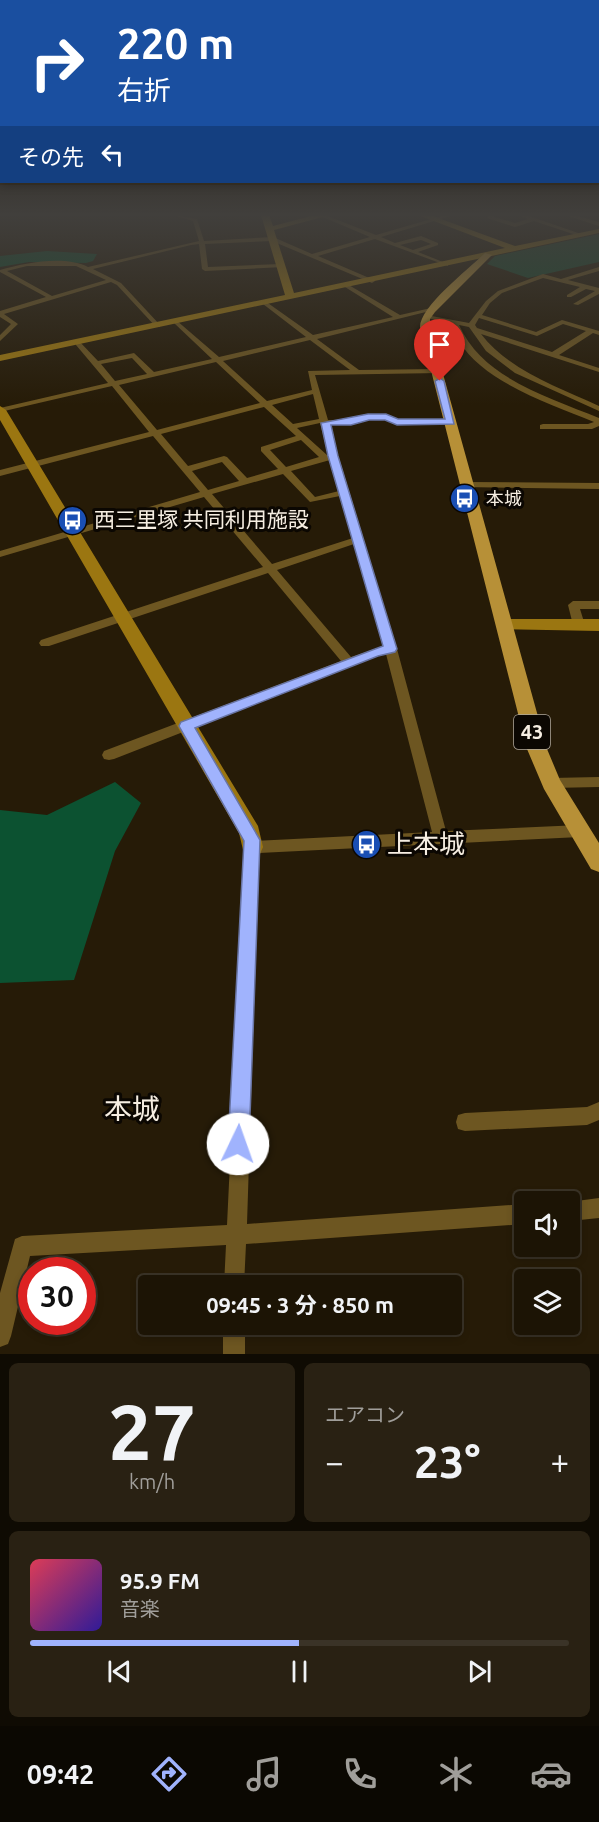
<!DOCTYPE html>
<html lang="ja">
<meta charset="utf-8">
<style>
:root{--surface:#1c1405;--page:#292113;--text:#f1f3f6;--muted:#a09e9a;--line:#3a3327;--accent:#a0b3fd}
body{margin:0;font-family:Ubuntu,"Noto Sans JP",sans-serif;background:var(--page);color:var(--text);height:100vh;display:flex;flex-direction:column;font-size:22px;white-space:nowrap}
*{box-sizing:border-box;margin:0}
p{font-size:20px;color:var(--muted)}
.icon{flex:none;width:33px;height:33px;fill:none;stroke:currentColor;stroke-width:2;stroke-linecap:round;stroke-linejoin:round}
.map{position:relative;height:1354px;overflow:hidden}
.details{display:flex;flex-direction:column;gap:9px;padding:9px;background:#0f0b03;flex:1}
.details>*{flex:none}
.banner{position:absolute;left:0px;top:0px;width:600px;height:183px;box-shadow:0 3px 9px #0003,0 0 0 2px var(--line);background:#1a4fa0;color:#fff;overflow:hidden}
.controls{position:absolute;left:514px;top:1191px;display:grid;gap:12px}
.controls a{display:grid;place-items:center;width:66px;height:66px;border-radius:6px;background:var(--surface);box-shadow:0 3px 9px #0003,0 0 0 2px var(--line);font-size:30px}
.speed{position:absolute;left:18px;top:1257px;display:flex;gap:12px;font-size:30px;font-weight:700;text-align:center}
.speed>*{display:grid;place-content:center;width:78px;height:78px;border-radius:50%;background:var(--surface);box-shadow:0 3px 9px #0003,0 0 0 2px var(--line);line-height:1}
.speed .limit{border:9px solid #d22;background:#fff;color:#111}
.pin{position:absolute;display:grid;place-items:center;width:51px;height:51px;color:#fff;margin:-62px -26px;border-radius:50% 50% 50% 0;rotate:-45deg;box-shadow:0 0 6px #0007}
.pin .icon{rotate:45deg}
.me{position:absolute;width:66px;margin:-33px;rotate:3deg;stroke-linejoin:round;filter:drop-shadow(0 0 4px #0008)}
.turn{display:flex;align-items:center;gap:21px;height:126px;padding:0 18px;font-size:27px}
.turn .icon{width:78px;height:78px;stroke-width:2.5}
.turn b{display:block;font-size:42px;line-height:51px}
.then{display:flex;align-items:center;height:57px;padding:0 18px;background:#0003;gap:12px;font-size:22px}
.big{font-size:45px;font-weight:700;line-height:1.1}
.details .tile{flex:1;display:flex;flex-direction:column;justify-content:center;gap:9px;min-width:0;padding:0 21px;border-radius:9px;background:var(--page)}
.details .dial{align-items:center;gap:0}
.dial b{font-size:78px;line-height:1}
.song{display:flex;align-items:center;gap:18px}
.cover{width:72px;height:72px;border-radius:9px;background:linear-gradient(135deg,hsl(350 70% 55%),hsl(250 70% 35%))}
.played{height:6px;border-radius:3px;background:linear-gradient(90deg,var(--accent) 50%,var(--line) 50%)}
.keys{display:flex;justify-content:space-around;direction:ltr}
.heat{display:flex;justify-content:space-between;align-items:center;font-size:33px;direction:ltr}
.details .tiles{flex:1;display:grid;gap:9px;grid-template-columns:1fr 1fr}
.tile:last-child{grid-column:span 2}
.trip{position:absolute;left:138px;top:1275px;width:324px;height:60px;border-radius:6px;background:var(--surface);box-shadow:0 3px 9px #0003,0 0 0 2px var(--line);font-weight:700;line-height:60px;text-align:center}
.tab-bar{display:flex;height:96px;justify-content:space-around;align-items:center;background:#0b0802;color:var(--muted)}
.tab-bar .icon{width:42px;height:42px}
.tab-bar .current{color:var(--accent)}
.tab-bar b{font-size:27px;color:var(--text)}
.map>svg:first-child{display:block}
.green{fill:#184c30}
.forest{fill:#0c5231}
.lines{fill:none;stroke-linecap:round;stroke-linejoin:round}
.street{fill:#6d5621;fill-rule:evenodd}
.secondary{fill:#9b7611;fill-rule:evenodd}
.primary{fill:#b79037;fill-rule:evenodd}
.route{fill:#a0b3fd;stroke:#6874a4;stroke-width:1.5}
.labels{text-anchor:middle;stroke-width:6;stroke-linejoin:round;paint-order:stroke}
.far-poi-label{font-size:18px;fill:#f6eee2;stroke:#0b0702;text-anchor:start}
.shield{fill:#0b0702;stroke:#b0a99f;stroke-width:1.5}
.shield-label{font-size:20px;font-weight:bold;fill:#f6eee2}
.poi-label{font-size:21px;fill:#f6eee2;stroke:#0b0702;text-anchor:start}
.near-poi-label{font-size:26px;fill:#f6eee2;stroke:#0b0702;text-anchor:start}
.near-quarter-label{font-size:28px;fill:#f6eee2;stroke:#0b0702}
</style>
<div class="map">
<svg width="599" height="1354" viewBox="0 0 599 1354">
<rect width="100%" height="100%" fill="#261b07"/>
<!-- green -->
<path class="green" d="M 599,234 L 599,262 L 528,278 L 487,264 L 495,256 Z"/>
<!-- forest -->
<path class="forest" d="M 47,251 L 97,254 L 93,261 L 86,263 L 29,262 L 0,267 L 0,256 Z
M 115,782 L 141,803 L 115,851 L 74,980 L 0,983 L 0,810 L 47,815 Z"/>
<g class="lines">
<!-- street -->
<path class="street" d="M 174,215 L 197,219 L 204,241 L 273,237 L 312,254 L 370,237 L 318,215 L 325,215 L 376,235 L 445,215 L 454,215 L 381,237 L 395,243 L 421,236 L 438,243 L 438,245 L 418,252 L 448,264 L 448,266 L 375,239 L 318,256 L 374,280 L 375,281 L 372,283 L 272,241 L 205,244 L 208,267 L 281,264 L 283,267 L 205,271 L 202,269 L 199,244 L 191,245 L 93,269 L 121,283 L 160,325 L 160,327 L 156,327 L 117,285 L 111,282 L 4,314 L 18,324 L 0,341 L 0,335 L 11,324 L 0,317 L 0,311 L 46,297 L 0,272 L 0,270 C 25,263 64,255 88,267 L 199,241 L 193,221 ZM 421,240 L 431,244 L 413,250 L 400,245 ZM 27,266 L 76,266 L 106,280 L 52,296 L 7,271 Z
M 488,215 L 495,215 L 494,217 L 515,223 L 528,219 L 518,215 L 526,215 L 584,235 L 579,236 L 534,221 L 515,227 L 487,218 Z
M 565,215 L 574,215 L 599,222 L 599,226 Z
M 599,267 L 599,271 L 568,280 L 599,288 L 599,294 L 578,305 L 573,304 L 595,291 L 586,289 L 571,297 L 567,297 L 567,295 L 580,287 L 543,278 L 502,293 L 490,303 L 482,315 L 536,332 L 562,320 L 599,331 L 599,335 L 593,333 L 559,355 L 599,368 L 599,372 L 481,334 C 510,371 558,387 599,406 L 599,411 L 515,373 L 486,351 L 469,327 L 459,325 C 483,379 549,397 599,418 L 599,426 L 592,429 L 540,429 L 540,425 L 543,424 L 588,424 L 594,422 C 551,404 484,383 459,341 C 456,336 454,329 451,324 L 423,317 L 426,315 L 469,323 L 486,301 L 498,291 L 543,274 L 561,279 ZM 479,318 L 537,336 L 563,324 L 586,331 L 552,352 L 477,328 L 475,325 Z
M 347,284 L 400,315 L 431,308 L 434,310 L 317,339 L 359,370 L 437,369 L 440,369 L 440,373 L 315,375 L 328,420 L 350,420 L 368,415 L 386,415 L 398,420 L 450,420 L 454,422 L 450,424 L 397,424 L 385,419 L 368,419 L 351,424 L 329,425 L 397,649 L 446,831 L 580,825 L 585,827 L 587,831 L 585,835 L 580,837 L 259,853 L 247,1224 L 525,1204 L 525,1224 L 246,1244 L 244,1286 L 224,1286 L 226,1245 L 30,1256 L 11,1336 L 8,1344 L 0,1347 L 0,1293 L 15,1239 L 22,1236 L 227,1225 L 245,847 L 247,843 L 252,841 L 432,832 L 386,654 L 377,656 L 114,759 L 109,760 L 104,759 L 102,755 L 104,751 L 341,661 L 268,573 L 49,646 L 41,646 L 39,643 L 41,640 L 263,567 L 204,497 L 0,557 L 0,551 L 200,492 L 153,436 L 0,476 L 0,470 L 149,432 L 112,386 L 0,412 L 0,408 L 108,383 L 76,345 L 76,341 L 79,341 L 98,361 L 134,353 L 154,372 L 212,359 L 174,323 L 173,322 L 176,320 L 219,357 L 306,337 L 263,304 L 262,303 L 265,301 L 313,335 L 393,317 L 345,287 L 344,286 ZM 310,340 L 350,370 L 308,371 L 312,390 L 267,401 L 223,361 ZM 132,358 L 147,374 L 115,381 L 101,364 ZM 216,362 L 260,403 L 157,430 L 119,385 ZM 313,394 L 319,419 L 293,424 L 272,405 ZM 264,407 L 296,436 L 261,447 L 261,451 L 278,469 L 247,478 L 227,457 L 224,456 L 188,466 L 161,434 ZM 320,423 L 328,455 L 327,455 L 297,428 ZM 301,440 L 319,457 L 286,467 L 270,450 ZM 330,460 L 339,491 L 315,497 L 291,471 ZM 222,462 L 239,481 L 208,490 L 192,471 ZM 283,474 L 310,502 L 340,496 L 353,538 L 272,564 L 212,494 ZM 354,544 L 384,646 L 351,657 L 277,570 Z
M 466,482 L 599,483 L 599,489 L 463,487 L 463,483 Z
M 573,601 L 599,601 L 599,609 L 580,609 L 585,625 L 583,628 L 579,629 L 573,625 L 568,605 Z
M 599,777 L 599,787 L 551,788 L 546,787 L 544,783 L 546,779 L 551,778 Z
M 599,1102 L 599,1120 L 587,1125 L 465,1131 L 458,1129 L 456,1122 L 458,1115 L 465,1113 L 587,1107 Z
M 599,1198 L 599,1218 L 570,1221 L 569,1202 Z
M 223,1324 L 245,1324 L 245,1354 L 223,1354 Z"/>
<!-- secondary -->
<path class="secondary" d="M 261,215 L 269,215 L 273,226 L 315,215 L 330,215 L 274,230 L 294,293 L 505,248 L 418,215 L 430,215 L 515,246 L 599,229 L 599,233 L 0,361 L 0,355 L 285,295 Z
M 0,406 L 6,410 L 258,826 L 263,847 L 260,854 L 252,856 L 244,854 L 239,833 L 0,420 Z
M 504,619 L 599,619 L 599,631 L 498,629 L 496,625 Z"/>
<!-- primary -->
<path class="primary" d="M 485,253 L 492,255 L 435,312 L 430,319 L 430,327 L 547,749 L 560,780 L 599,843 L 599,872 L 591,869 L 544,789 L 527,749 L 420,327 C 420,306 469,269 485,253 Z"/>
</g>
<!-- sky -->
<linearGradient id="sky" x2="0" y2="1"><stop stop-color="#150f04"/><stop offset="0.53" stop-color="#413f3c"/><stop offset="1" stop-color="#413f3c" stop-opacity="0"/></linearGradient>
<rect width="599" height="405" fill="url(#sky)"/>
<!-- route -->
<path class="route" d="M 440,378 L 444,381 L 454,424 L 397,425 L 385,420 L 369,420 L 351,425 L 331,425 L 338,456 L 397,649 L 395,652 L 378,656 L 195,728 L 260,840 L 249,1144 L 246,1151 L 238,1154 L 231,1151 L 228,1144 L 244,841 L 179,726 L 181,722 L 383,646 L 328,456 L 321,423 L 368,414 L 386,414 L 398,419 L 445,419 L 435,381 Z"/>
<!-- icons -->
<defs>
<symbol id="bus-disc" viewBox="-11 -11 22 22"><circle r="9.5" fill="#1a4fb4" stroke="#0b0702"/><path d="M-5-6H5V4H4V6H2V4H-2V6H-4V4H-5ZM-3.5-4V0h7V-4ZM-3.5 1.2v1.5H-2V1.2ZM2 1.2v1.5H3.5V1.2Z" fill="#fff"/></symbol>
</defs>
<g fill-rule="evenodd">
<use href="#bus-disc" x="448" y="482" width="33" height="33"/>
<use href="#bus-disc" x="56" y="504" width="33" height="33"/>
<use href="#bus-disc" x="350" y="828" width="33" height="33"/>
</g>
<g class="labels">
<!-- far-poi labels -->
<g class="far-poi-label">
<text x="486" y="505">本城</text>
</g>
<!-- shield labels -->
<rect class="shield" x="514" y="715" width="36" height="34" rx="4.5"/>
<g class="shield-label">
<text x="532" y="739">43</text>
</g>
<!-- poi labels -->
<g class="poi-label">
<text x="94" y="527">西三里塚 共同利用施設</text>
</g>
<!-- near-poi labels -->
<g class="near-poi-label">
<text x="387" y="853">上本城</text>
</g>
<!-- near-quarter labels -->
<g class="near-quarter-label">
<text x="132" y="1119">本城</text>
</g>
</g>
</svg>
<div class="controls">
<a><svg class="icon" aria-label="sound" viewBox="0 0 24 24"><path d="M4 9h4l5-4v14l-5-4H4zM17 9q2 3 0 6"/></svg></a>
<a><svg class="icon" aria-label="layers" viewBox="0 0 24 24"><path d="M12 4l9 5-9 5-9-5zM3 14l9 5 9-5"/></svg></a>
</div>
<div class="speed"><div class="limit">30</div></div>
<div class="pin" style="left:440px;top:381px;background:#d93025"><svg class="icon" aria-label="arrive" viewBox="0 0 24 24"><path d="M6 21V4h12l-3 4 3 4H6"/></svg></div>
<svg class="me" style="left:238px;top:1144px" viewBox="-20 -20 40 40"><circle r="19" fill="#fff"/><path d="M0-13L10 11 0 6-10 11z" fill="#a0b3fd"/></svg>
<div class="trip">09:45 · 3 分 · 850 m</div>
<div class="banner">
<div class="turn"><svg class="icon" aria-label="right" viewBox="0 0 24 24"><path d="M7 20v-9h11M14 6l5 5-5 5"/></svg><div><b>220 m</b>右折</div></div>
<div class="then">その先<svg class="icon" aria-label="left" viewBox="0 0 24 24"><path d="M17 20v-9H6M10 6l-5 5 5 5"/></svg></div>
</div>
</div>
<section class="details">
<div class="tiles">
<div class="tile dial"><b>27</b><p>km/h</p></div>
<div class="tile"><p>エアコン</p>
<div class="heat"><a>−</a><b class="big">23°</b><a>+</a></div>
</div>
<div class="tile">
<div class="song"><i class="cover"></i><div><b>95.9 FM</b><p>音楽</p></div></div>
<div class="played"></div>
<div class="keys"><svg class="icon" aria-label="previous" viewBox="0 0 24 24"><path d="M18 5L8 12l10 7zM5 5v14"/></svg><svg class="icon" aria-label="pause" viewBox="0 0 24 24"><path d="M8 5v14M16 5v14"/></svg><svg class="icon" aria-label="next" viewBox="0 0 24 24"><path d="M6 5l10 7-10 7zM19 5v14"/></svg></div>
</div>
</div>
</section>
<nav class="tab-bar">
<b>09:42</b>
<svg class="icon current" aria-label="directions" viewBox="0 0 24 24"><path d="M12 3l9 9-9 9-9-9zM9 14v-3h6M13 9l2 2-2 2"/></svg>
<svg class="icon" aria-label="music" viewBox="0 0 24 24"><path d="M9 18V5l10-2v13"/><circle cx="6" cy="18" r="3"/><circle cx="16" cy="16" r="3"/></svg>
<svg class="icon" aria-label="phone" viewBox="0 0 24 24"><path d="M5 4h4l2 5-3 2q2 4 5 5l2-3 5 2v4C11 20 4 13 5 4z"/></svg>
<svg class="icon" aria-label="climate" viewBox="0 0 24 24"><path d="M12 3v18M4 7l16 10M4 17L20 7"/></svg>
<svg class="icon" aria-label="car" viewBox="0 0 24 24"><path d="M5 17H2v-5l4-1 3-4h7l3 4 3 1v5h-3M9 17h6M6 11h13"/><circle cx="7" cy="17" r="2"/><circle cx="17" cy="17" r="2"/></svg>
</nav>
